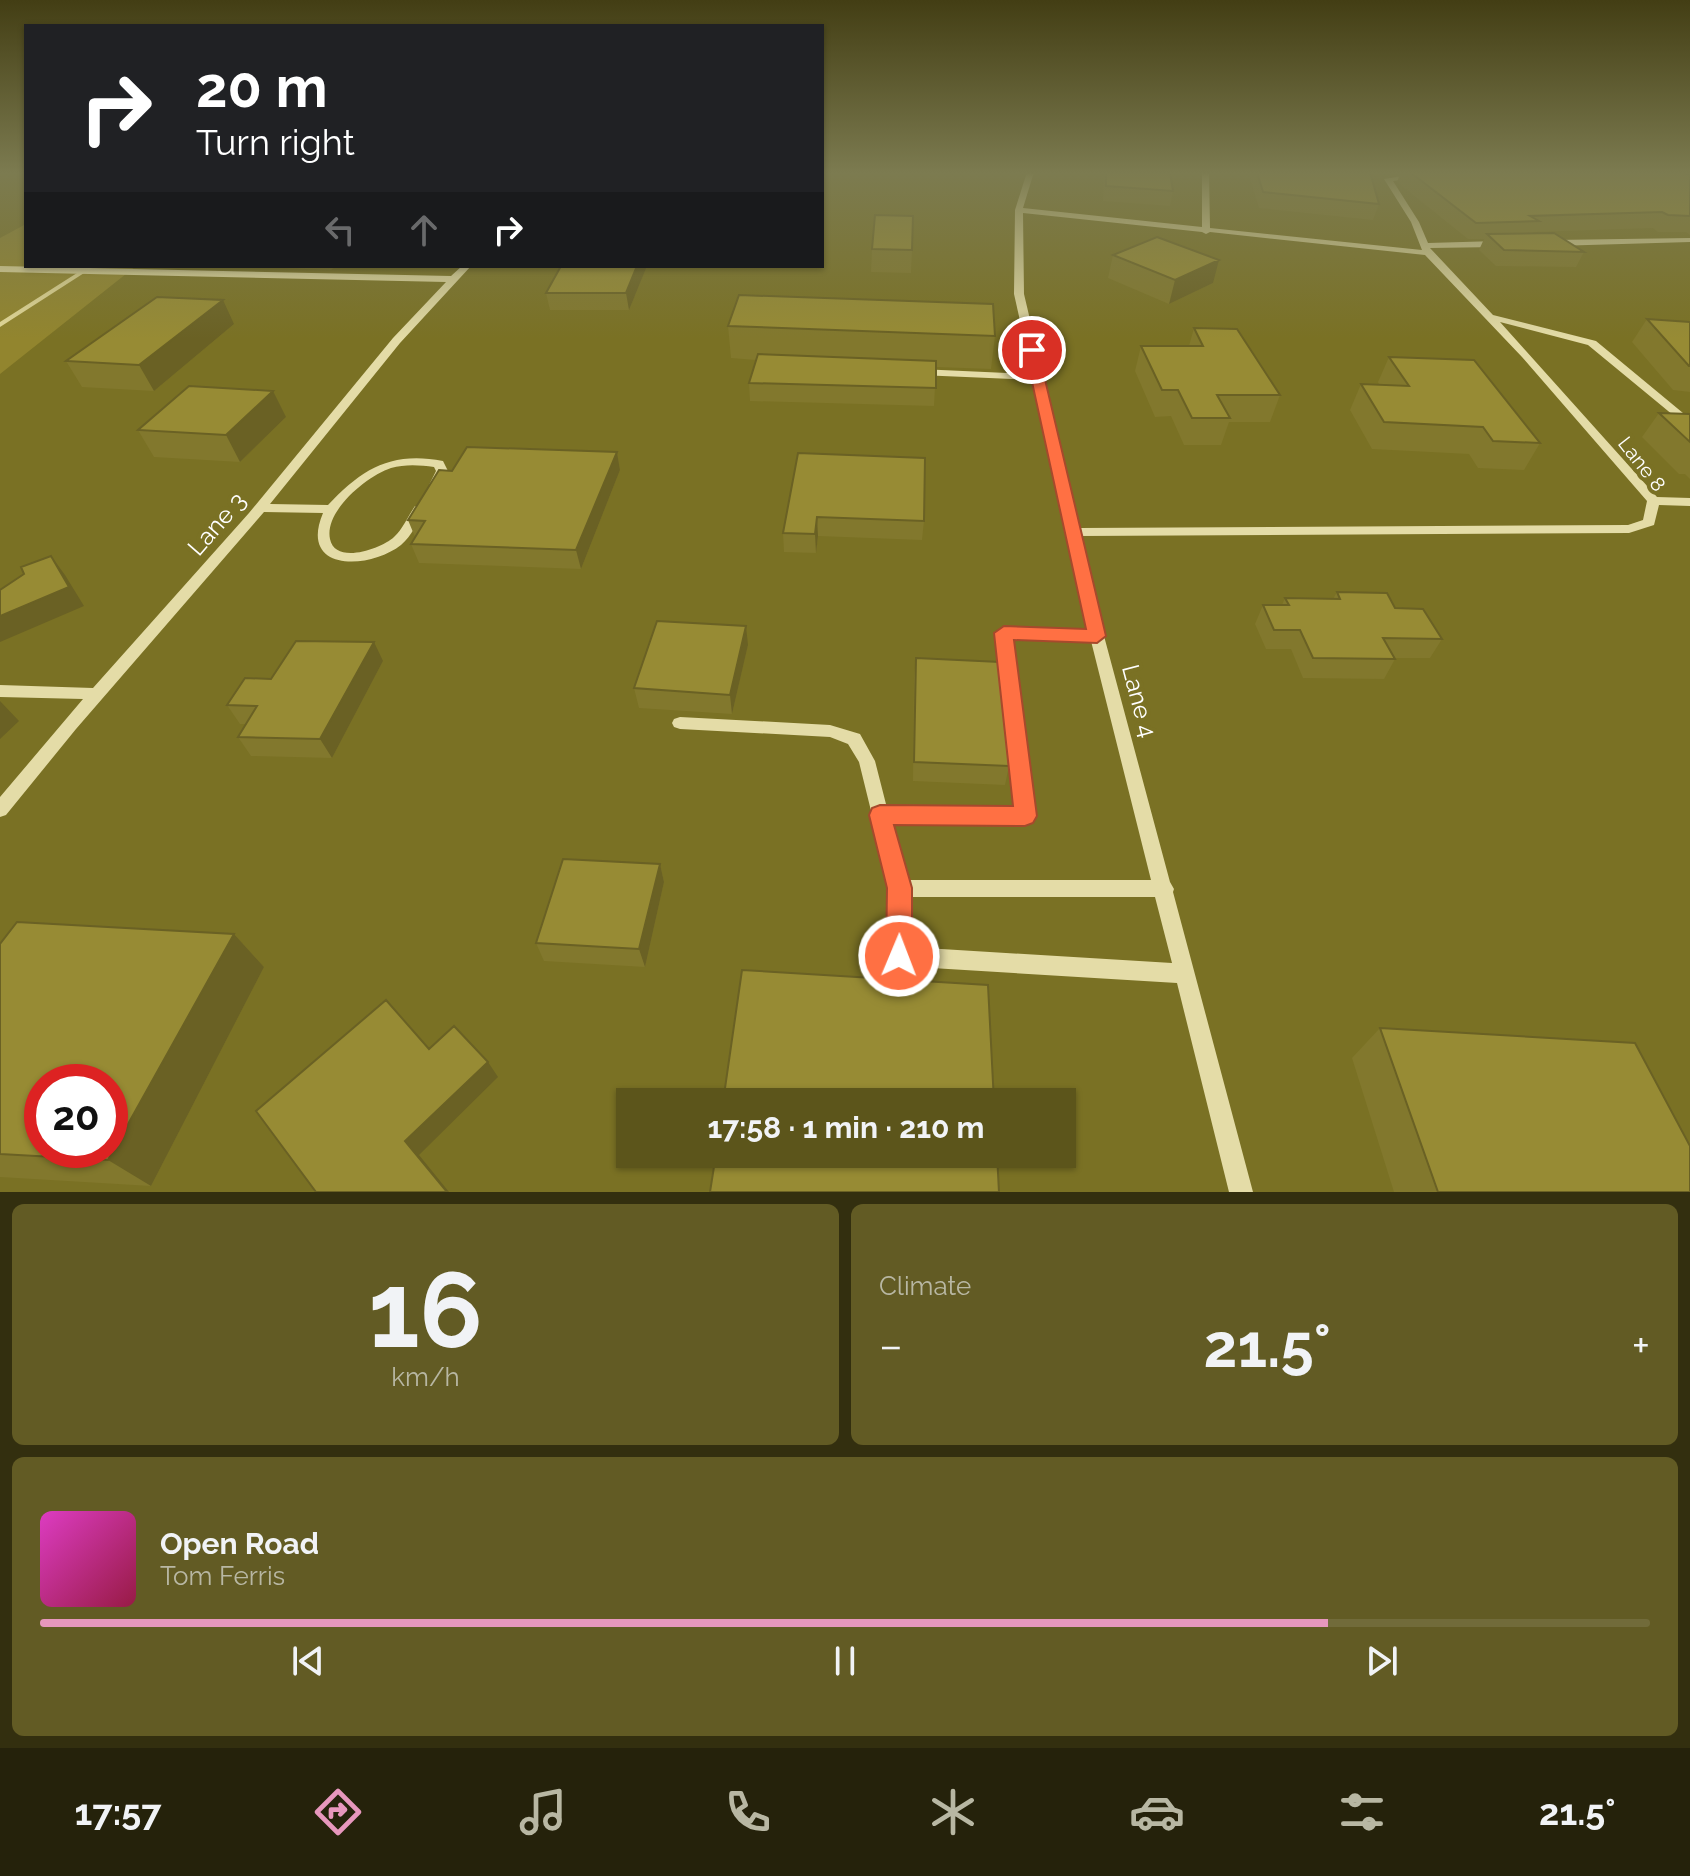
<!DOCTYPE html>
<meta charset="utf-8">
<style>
:root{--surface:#5c551b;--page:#625b24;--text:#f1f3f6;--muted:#b8b7a3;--line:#716b3a;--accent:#e797bd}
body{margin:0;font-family:Raleway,sans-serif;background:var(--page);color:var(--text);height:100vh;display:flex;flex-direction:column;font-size:30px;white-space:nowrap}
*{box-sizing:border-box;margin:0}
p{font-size:26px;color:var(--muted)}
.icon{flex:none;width:44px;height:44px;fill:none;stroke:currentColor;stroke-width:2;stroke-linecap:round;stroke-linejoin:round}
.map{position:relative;height:1192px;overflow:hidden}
.sheet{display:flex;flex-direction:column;gap:12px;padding:12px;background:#332f0f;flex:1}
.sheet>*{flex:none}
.guide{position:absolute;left:24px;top:24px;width:800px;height:244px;border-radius:0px;box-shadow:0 2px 6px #0004;background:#202124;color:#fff;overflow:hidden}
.speed{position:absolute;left:24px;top:1064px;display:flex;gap:16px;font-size:40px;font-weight:700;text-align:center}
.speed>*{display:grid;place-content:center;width:104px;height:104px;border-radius:50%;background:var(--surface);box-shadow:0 2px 6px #0004;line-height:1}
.speed .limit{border:12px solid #d22;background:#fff;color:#111}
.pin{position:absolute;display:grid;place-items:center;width:68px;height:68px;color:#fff;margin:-34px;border:4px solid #fff;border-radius:50%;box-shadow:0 2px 8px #0007}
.me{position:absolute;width:88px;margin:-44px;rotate:1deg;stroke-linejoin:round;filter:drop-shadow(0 0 6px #0008)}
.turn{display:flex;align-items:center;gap:28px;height:168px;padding:0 40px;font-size:36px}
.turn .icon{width:104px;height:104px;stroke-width:2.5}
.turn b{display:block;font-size:56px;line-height:68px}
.lanes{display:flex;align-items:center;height:76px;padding:0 40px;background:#0003;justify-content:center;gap:40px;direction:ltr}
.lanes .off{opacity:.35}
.big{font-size:60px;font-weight:700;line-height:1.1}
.sheet .tile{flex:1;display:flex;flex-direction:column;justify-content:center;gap:12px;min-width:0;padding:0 28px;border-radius:12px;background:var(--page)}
.sheet .dial{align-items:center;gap:0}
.dial b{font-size:104px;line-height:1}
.song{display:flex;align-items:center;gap:24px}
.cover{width:96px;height:96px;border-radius:12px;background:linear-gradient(135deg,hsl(310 70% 55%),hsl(340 70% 35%))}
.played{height:8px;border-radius:4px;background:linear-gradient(90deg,var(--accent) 80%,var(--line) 80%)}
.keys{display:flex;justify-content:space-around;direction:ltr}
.heat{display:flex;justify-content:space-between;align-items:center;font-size:44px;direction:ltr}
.sheet .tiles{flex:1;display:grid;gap:12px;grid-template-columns:1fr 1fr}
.tile:last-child{grid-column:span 2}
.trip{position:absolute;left:616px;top:1088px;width:460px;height:80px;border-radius:0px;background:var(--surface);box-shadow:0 2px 6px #0004;font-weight:700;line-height:80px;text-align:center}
.tabs{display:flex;height:128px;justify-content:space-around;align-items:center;background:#25220b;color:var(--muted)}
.tabs .icon{width:56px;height:56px}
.tabs .current{color:var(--accent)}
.tabs b{font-size:36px;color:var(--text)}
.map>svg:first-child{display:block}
.green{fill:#92852e}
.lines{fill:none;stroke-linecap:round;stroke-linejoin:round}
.stream{fill:#e5db9b;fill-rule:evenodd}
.minor{fill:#e4dca7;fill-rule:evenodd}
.wall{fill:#82782d}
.shaded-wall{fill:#6a6124}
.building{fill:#978b34;stroke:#6a6124;stroke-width:2;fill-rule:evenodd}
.route{fill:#ff7043;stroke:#a6492c;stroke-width:2}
.labels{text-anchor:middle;stroke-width:8;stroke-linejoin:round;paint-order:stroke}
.far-street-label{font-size:20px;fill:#fff;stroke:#7a7124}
.street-label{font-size:24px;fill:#fff;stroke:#7a7124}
</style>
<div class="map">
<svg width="1690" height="1192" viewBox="0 0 1690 1192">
<rect width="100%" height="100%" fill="#7a7124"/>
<!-- green -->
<path class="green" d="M 26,224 L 26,266 L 136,266 L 0,374 L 0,238 Z"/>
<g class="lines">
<!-- stream -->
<path class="stream" d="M 88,266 L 95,266 L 0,327 L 0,322 Z"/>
<!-- minor -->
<path class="minor" d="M 1027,172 L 1034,172 L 1023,208 L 1202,227 L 1202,173 L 1209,172 L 1210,228 L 1422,250 L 1411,222 L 1384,179 L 1420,173 L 1420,177 L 1393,181 L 1419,222 L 1428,243 L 1497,241 L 1501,244 L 1497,247 L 1430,248 L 1493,315 L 1596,341 L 1689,418 L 1683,421 L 1679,420 L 1588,345 L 1500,322 L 1657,497 L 1690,498 L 1690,506 L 1659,505 L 1654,525 L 1629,533 L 1081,536 L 1104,636 L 1170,882 L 1174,889 L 1173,892 L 1253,1192 L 1229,1192 L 1177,983 L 899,966 L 892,963 L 889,956 L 890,888 L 859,762 L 848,744 L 830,737 L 680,729 L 674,727 L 672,723 L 674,719 L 680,717 L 830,725 L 860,734 L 875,761 L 887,808 L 1015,808 L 997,633 L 999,629 L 1004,628 L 1088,631 L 1033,380 L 919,375 L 914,372 L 919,369 L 1032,374 L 1014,294 L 1015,210 ZM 1023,213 L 1202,232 L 1206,234 L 1210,232 L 1425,255 L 1522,357 L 1647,501 L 1643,520 L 1628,525 L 1079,528 L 1024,294 ZM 1012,638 L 1091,641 L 1151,880 L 906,880 L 891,823 L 1025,823 L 1031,821 L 1034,816 ZM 908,897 L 1155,897 L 1172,963 L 909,947 Z
M 1690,238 L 1690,242 L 1554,246 L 1550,243 L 1554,240 Z
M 0,266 L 451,276 L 462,266 L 471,266 L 400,343 L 270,504 L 328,505 C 362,469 391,451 443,461 L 448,471 L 439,488 L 435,489 L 429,485 L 436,471 L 434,467 C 420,465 405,464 391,468 C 367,476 324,511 330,539 C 335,565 381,549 394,537 C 403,529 408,516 415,506 L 423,506 L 425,509 C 418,521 412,536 401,545 C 369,570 298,572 323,513 L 264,512 L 76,729 L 6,815 L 0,817 L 0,797 L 83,699 L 0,697 L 0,685 L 93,688 L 249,513 L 393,338 L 446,282 L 0,272 Z"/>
</g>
<!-- wall -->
<path class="wall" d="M 1104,172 L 1170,172 L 1173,191 L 1170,206 L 1103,201 Z
M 1248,172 L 1370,172 L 1379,204 L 1373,220 L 1259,208 Z
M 1401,172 L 1690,172 L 1690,235 L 1686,232 L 1658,232 L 1653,228 L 1533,232 L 1533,233 L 1584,252 L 1576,267 L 1496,266 L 1479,250 L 1484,239 L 1468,239 L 1397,182 Z
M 872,249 L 912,250 L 911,273 L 871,272 Z
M 1113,255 L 1213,283 L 1169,304 L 1108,278 Z
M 230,266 L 336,266 L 331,270 Z
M 647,266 L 629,310 L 550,310 L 546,293 Z
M 1647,319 L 1690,322 L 1690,392 L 1673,390 L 1632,342 Z
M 234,324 L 154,391 L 82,387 L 66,361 Z
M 728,326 L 995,336 L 991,369 L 936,367 L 934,406 L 750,401 L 749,383 L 756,360 L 731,358 Z
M 1194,328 L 1280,395 L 1270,422 L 1229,422 L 1221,445 L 1184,445 L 1171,416 L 1155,417 L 1135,371 L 1141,346 L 1189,346 Z
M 1389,357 L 1540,443 L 1524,470 L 1478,468 L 1469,454 L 1372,449 L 1350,410 L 1361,384 L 1379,384 L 1378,382 Z
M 1659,413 L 1690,414 L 1690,479 L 1685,474 L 1679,474 L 1642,437 Z
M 286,417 L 240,462 L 154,457 L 138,430 Z
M 617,452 L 620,470 L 581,569 L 419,563 L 411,544 L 415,537 L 408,520 L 452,471 Z
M 798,453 L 924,521 L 922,540 L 818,536 L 816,553 L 784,552 L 783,533 Z
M 1337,592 L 1395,608 L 1442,639 L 1430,658 L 1394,658 L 1395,659 L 1384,679 L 1303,678 L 1291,649 L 1266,649 L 1255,624 L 1263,605 L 1282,605 L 1285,598 L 1333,599 Z
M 748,645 L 732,714 L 639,708 L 634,688 Z
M 916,658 L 1009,766 L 1005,785 L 913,781 L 914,677 Z
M 383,661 L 332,758 L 251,756 L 238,737 L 246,724 L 240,724 L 227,705 L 271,679 Z
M 660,864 L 664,882 L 645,967 L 544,961 L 536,943 Z
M 234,934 L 264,967 L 151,1186 L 0,1177 L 0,944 Z
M 1380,1028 L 1690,1192 L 1394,1192 L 1352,1058 Z"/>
<!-- shaded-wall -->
<path class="shaded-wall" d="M 1384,172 L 1395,172 L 1383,175 Z
M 1219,260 L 1213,283 L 1169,304 L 1175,280 Z
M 637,266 L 647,266 L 629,310 L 626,293 Z
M 223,300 L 234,324 L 154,391 L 139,365 Z
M 273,391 L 286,417 L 240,462 L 226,435 Z
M 617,452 L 620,470 L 581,569 L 576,550 Z
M 817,517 L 818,536 L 816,553 L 815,534 Z
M 51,556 L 65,575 L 84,606 L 0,642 L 0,616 Z
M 746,626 L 748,645 L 732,714 L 730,695 Z
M 374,642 L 383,661 L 332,758 L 320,739 Z
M 0,701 L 19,721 L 0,739 Z
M 660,864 L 664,882 L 645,967 L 639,949 Z
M 234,934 L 264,967 L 151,1186 L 108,1160 Z
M 488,1062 L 498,1077 L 419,1155 L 449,1192 L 447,1192 L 405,1141 Z"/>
<!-- building -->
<path class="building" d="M 1106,172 L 1170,172 L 1173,191 L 1106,186 Z
M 1257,172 L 1370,172 L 1379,204 L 1263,192 Z
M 1410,172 L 1682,172 L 1690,175 L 1690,216 L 1668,215 L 1662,212 L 1530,216 L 1539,221 L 1476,223 Z
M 875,215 L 913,216 L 912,250 L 872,249 Z
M 1554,233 L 1584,252 L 1504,250 L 1487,234 Z
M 1157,237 L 1219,260 L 1175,280 L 1113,255 Z
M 561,266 L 637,266 L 626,293 L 546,293 Z
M 739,295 L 993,304 L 995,336 L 728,326 Z
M 157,297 L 223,300 L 139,365 L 66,361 Z
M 1647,319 L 1690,322 L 1690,366 L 1689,366 Z
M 1194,328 L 1237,329 L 1280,395 L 1217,395 L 1230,418 L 1192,418 L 1178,390 L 1162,390 L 1141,346 L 1203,346 Z
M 758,354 L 936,361 L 936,388 L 749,383 Z
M 1389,357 L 1474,360 L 1540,443 L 1493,441 L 1483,427 L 1384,422 L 1361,384 L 1409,386 Z
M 189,386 L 273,391 L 226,435 L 138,430 Z
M 1659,413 L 1690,414 L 1690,442 Z
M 467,447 L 617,452 L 576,550 L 411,544 L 425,521 L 408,520 L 439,470 L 452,471 Z
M 798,453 L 925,458 L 924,521 L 817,517 L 815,534 L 783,533 Z
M 51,556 L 69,587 L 0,616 L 0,590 L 24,574 L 21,567 Z
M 1337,592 L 1387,593 L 1395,608 L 1423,609 L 1442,639 L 1383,638 L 1395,659 L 1313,658 L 1300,630 L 1274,630 L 1263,605 L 1289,605 L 1285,598 L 1340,599 Z
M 657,621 L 746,626 L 730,695 L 634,688 Z
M 296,641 L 374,642 L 320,739 L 238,737 L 257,706 L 227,705 L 245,678 L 271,679 Z
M 916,658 L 1000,662 L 1009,766 L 914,762 Z
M 563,859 L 660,864 L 639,949 L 536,943 Z
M 17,922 L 234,934 L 108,1160 L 0,1154 L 0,944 ZM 42,1082 L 110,1082 L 110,1150 L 42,1150 Z
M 742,970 L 988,985 L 994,1102 L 723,1102 Z
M 386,1000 L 429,1049 L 454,1026 L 488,1062 L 405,1141 L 447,1192 L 316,1192 L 256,1111 Z
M 1380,1028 L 1635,1043 L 1690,1146 L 1690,1192 L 1438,1192 Z
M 716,1154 L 997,1154 L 999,1192 L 710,1192 Z"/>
<!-- sky -->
<linearGradient id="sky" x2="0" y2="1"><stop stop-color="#433e14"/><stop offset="0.51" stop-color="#7c7b50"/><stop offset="1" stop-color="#7c7b50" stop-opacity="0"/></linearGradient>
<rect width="1690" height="339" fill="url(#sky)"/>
<!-- route -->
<path class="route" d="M 1032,346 L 1038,350 L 1106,636 L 1097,643 L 1014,640 L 1037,816 L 1033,823 L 1025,826 L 894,825 L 912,888 L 912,956 L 908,965 L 899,969 L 890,965 L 886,956 L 887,888 L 869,815 L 872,808 L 880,805 L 1013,806 L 994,633 L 1004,626 L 1086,629 L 1025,350 Z"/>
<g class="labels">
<!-- far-street labels -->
<g class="far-street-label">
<text transform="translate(1642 464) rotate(52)" y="7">Lane 8</text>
</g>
<!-- street labels -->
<g class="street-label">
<text transform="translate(217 524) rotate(-49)" y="8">Lane 3</text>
<text transform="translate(1139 701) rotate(75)" y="8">Lane 4</text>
</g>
</g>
</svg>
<div class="speed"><div class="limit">20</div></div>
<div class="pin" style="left:1032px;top:350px;background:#d93025"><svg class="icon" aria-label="arrive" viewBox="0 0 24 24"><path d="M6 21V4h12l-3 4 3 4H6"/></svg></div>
<svg class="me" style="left:899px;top:956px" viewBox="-20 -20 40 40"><circle r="17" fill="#ff7043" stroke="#fff" stroke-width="3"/><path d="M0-11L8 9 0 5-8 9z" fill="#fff"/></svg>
<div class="trip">17:58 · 1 min · 210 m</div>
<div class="guide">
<div class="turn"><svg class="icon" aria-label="right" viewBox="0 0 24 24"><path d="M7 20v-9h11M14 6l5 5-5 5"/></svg><div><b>20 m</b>Turn right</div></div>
<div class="lanes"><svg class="icon off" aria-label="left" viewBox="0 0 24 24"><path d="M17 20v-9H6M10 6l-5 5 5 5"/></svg><svg class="icon off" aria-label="ahead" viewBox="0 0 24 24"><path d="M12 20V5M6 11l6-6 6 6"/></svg><svg class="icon" aria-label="right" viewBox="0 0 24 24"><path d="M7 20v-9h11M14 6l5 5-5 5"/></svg></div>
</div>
</div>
<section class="sheet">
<div class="tiles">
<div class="tile dial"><b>16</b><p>km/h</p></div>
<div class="tile"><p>Climate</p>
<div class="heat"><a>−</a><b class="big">21.5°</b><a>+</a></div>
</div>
<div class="tile">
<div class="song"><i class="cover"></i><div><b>Open Road</b><p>Tom Ferris</p></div></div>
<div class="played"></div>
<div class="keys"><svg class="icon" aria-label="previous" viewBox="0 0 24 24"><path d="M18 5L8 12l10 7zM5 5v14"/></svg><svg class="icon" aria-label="pause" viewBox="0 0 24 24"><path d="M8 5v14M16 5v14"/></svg><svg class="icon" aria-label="next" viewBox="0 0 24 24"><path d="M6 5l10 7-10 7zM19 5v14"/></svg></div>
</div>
</div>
</section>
<nav class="tabs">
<b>17:57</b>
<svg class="icon current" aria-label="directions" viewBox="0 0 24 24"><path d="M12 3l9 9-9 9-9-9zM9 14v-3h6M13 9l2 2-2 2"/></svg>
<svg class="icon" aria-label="music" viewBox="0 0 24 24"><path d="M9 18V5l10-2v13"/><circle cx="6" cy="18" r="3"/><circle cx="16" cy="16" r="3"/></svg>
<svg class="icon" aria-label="phone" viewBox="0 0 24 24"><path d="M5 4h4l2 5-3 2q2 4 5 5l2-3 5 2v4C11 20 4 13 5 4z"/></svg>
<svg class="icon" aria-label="climate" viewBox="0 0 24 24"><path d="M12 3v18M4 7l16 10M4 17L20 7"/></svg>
<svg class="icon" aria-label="car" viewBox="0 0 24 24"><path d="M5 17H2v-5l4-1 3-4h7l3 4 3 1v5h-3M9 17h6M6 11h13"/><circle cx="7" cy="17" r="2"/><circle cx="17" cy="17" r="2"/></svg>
<svg class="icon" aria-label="filters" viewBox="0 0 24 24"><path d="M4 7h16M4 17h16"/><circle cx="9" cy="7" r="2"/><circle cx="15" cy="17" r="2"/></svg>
<b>21.5°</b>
</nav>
